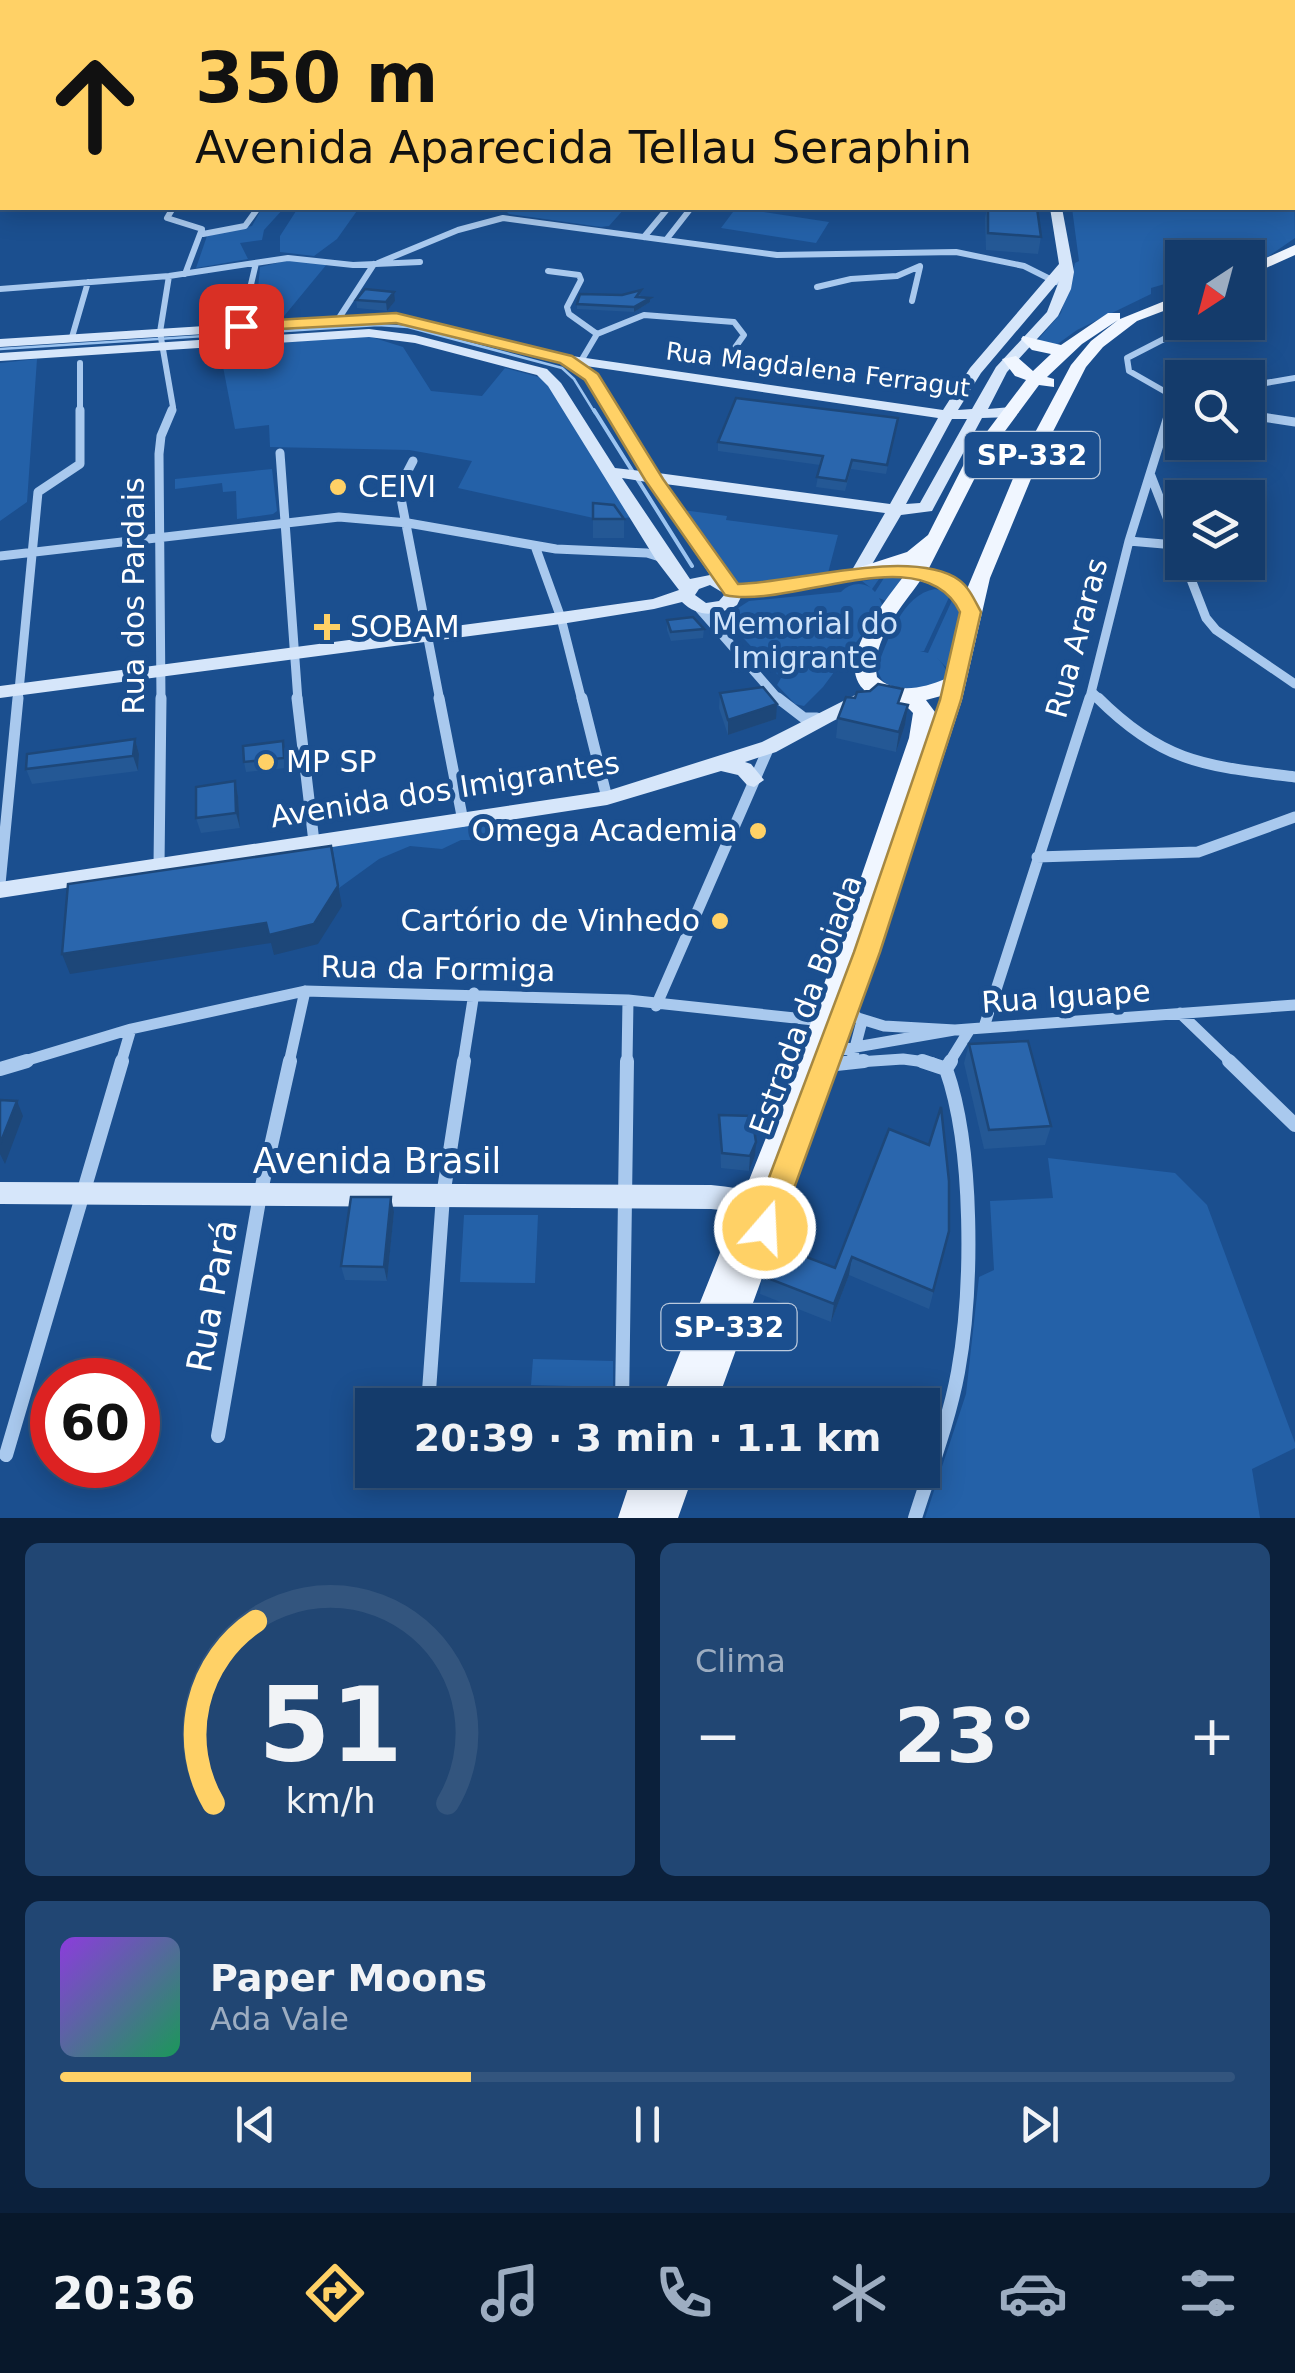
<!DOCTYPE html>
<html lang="pt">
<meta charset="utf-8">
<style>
:root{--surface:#143b6b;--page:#214673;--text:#f1f3f6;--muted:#9dadc1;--line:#33557e;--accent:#ffd166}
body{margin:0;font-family:"DejaVu Sans",sans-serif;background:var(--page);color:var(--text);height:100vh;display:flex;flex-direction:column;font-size:38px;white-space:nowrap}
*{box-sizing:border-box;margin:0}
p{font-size:32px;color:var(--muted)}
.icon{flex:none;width:55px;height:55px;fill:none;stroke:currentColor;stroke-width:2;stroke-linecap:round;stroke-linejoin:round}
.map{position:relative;height:1518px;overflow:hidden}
.side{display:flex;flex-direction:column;gap:25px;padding:25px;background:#0b203b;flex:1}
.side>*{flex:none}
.hud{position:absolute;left:0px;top:0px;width:1295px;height:210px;box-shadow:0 5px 25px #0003,0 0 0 2px var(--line);background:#ffd166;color:#111;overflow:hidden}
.needle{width:65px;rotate:216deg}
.controls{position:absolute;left:1165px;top:240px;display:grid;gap:20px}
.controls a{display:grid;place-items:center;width:100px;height:100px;border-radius:0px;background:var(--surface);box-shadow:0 5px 25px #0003,0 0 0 2px var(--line);font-size:50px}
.speed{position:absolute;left:30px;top:1358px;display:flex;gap:20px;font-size:50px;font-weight:700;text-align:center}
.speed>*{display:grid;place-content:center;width:130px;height:130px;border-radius:50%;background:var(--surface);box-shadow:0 5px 25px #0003,0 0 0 2px var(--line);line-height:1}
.speed .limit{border:15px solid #d22;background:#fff;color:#111}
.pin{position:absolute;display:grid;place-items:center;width:85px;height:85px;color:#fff;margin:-42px;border-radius:20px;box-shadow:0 5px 15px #0006}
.me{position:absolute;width:110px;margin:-55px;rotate:19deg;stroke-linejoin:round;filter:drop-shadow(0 0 8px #0008)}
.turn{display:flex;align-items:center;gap:35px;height:210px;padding:0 30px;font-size:45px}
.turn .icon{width:130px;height:130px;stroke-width:2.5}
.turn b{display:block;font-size:70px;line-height:85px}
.big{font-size:75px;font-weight:600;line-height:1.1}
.side .tile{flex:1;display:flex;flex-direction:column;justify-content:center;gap:15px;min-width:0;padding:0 35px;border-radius:15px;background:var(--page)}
.side .dial{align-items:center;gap:0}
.dial svg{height:260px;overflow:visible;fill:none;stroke:var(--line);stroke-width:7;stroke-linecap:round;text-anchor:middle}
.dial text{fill:var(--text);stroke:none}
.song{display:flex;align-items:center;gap:30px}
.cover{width:120px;height:120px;border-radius:15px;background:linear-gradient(135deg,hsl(270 70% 55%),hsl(150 70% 35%))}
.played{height:10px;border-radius:5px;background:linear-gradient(90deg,var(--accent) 35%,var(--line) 35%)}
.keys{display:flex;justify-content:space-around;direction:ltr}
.heat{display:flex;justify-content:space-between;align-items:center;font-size:55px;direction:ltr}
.side .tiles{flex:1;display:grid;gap:25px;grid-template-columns:1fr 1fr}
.tile:last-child{grid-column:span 2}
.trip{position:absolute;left:355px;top:1388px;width:585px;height:100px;border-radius:0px;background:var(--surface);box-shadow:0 5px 25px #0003,0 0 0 2px var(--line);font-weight:600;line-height:100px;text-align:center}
.dock{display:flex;height:160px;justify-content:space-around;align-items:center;background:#08182b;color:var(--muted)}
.dock .icon{width:70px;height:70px}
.dock .on{color:var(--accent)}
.dock b{font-size:45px;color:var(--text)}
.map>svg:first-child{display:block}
.green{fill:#2461a8}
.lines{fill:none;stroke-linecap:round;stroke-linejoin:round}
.stream-far1{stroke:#9cc4f0;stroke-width:2.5}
.stream{stroke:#9cc4f0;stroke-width:4}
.street-far4{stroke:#a9c9ee;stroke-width:5}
.street-far3{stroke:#a9c9ee;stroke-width:6}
.street-far2{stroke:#a9c9ee;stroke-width:9}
.street-far1{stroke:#a9c9ee;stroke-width:11}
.street{stroke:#a9c9ee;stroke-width:14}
.secondary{fill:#d6e6fa;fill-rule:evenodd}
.primary{fill:#f0f6ff;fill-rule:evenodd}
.wall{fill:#245895}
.shaded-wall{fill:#1d4779}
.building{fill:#2a66ad;stroke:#1d4779;stroke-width:2.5}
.route{fill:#ffd166;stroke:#a68842;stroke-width:2.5}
.poi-dot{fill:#ffd166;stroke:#1b4f8f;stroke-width:4}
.labels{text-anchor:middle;stroke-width:10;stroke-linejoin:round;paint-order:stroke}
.far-street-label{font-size:25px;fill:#fff;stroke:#1b4f8f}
.shield{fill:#1b4f8f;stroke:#bbcadd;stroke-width:2.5}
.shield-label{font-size:28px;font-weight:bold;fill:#fff}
.poi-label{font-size:30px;fill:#fff;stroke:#1b4f8f;text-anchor:start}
.street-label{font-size:30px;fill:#fff;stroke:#1b4f8f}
.park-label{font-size:30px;fill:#cfe3fa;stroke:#1b4f8f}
.near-street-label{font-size:35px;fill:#fff;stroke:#1b4f8f}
</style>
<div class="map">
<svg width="1295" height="1518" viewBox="0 0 1295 1518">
<rect width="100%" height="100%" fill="#1b4f8f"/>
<!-- green -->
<path class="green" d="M 1292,41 L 1295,238 L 1266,258 L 1182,258 L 1182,279 L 1151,288 L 1151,294 L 1077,330 L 1052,348 L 1036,342 L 1061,313 L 1075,263 L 1079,261 L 1072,208 L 1292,208 Z
M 262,208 L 284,208 L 264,230 L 262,240 L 240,243 L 248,259 L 196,268 L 207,236 L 252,226 Z
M 298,208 L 359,208 L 337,239 L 314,256 L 280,252 L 280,236 Z
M 509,208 L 625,208 L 609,226 L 601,227 L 509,214 L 506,211 Z
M 736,208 L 738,208 L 829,222 L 816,243 L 721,228 Z
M 290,260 L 327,264 L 280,321 L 255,321 L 260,267 Z
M 368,336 L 403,347 L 431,391 L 482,396 L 505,368 L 546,379 L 631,517 L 607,521 L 458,488 L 472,461 L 409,450 L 270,447 L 269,425 L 235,429 L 220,351 L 225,347 Z
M 37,359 L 27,502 L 0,521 L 0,363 Z
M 272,469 L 277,511 L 273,514 L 237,519 L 236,491 L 223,492 L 222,483 L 175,489 L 175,479 Z
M 683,510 L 727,516 L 726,520 L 838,535 L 828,573 L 738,584 L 730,580 Z
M 903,577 L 886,601 L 879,598 L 883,606 L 823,687 L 804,706 L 795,704 L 777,685 L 781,678 L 730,624 L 732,612 L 749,601 L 841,592 C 849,584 861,581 871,588 L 862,581 L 879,579 L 872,589 L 875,592 L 884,578 Z
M 935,589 L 951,593 L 924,651 L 920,651 L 928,653 L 954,596 L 965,606 L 949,670 L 937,658 C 946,667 950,674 943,685 C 919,690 885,700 877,668 C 887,642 902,594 935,589 Z
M 504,819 L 513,834 L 503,840 L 461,840 L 442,849 L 410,846 L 379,859 L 339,888 L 332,844 Z
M 1048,1158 L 1175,1173 L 1207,1205 L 1295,1443 L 1295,1448 L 1252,1469 L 1260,1518 L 925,1518 L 966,1394 L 979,1277 L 994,1270 L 990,1201 L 1053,1198 Z
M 464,1215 L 538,1215 L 535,1283 L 460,1282 Z
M 533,1359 L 613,1361 L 613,1387 L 531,1385 Z"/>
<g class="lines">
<!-- stream-far1 -->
<path class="stream-far1" d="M 0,349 L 378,325 L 408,327 L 562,368 L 574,379 L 595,413"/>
<!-- stream -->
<path class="stream" d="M 594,410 L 692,566"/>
<!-- street-far4 -->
<path class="street-far4" d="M 40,2 L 47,0
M 289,2 L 313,0
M 535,2 L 570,0
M 652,2 L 657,0
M 774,2 L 825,2"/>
<!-- street-far3 -->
<path class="street-far3" d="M 0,203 L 2,197
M 173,208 L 167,218 L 202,229 L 185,274
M 203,234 L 245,226 L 258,208
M 644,237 L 668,208
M 666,240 L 691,208
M 378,263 L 458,230 L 503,218 L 777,255 L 956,252 L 1024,266 L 1056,282
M 548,271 L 579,275 L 581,280 L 567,307 L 569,314 L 597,334
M 169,276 L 160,332 L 173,407 L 171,413
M 817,287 L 851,279 L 897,276 L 920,266
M 0,289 L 169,276 L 288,258 L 353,265 L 420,262
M 912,301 L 920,267
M 337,321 L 374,264
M 241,327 L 256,263
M 72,337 L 88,282
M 80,363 L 80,413
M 583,368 L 581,361 L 597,334 L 644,315 L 734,322 L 744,335 L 729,356
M 1248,386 L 1295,378
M 1171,395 L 1129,371 L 1127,358 L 1197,322
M 1170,413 L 1171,395"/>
<!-- street-far2 -->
<path class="street-far2" d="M 1248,415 L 1295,422
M 280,453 L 298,701
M 413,461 L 399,488 L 440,701
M 1151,476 L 1206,618 L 1216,630 L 1295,684
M 1129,541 L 1175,545
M 535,546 L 561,618 L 582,701
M 0,556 L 339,517 L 408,523 L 556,549 L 647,553 L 663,558
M 698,607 L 780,701
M 1092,692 L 1101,701
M 18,701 L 38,492 L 80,464 L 80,410
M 161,701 L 159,454 L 161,436 L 172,410
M 1089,701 L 1129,541 L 1170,410"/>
<!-- street-far1 -->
<path class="street-far1" d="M 297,698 L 314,842
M 439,698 L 463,821
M 582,698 L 607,798
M 778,698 L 804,718 L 817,718
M 1098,698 C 1164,764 1207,766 1295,777
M 1037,857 L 1198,852 L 1295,817
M 159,865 L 161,698
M 0,884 L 18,698
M 656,1006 L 769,747
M 848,1009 L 858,1018 L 884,1026 L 955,1030 L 1295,1005
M 1180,1013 L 1232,1063
M 984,1027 L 1090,698
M 833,1051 L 954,1030
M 18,1063 L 131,1029 L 305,991 L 628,1000 L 823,1021
M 121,1063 L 131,1029
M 289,1063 L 305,991
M 463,1063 L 474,993
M 627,1063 L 628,1000
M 843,1063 L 903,1059 L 933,1063
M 851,1063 L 862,1021
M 949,1063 L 970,1029"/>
<!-- street -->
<path class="street" d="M 1229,1061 L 1295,1125
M 827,1065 L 864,1061
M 0,1069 L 27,1061
M 946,1069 L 951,1061
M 428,1405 L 443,1196 L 464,1061
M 622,1405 L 627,1061
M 218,1436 L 260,1195 L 290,1061
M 6,1455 L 122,1061
M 915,1518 C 930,1470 949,1421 958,1372 C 973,1289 974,1148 946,1069 L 922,1061"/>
<!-- secondary -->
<path class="secondary" d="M 915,0 L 930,0 L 932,2 L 918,2 Z
M 1050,208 L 1062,208 L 1074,272 L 1071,289 L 1058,316 L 1007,372 L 988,409 L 1011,407 L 1019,412 L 1011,417 L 982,418 L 932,511 L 901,515 L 864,578 L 761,595 L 742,595 L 737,605 C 718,616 698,618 682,602 L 654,609 L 561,624 L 0,698 L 0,686 L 561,612 L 653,599 L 679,590 L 656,560 L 548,386 L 537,375 L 415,343 L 369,337 L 0,361 L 0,353 L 369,329 L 415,335 L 547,369 L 561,383 L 615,468 L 641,471 L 586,380 L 561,362 L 396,322 L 0,347 L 0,339 L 396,314 L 572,356 L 943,410 L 970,368 L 1059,264 ZM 1059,281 L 1047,312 L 996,367 L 972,409 L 958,410 L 981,373 ZM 586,366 L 938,418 L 890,504 L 658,473 L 599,377 ZM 952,419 L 967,419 L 920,503 L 906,504 ZM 622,478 L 647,482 L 710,575 L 690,579 ZM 665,484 L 885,513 L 852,570 L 761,585 L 736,585 ZM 710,585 L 725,594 L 719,601 L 706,603 L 695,595 L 699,589 Z
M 865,690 L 875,696 L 872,700 L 776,752 L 745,762 L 751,764 L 764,780 L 754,787 L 747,785 L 738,775 L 721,771 L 607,805 L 0,898 L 0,882 L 607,791 L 762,742 Z
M 0,1182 L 711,1185 C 734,1187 754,1191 776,1199 L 780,1207 L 776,1215 C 763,1220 728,1210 711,1209 L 0,1204 Z"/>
<!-- primary -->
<path class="primary" d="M 1295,245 L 1295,255 L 1248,276 L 1248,266 Z
M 1182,294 L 1182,304 L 1137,321 L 1103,347 L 1086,367 L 1040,457 L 990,578 L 962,700 L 880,952 L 716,1405 L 659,1405 L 802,1048 L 909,738 L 913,713 C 901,698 887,704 871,695 C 827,669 884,603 903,577 L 896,575 L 895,568 L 858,580 L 848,574 L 851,570 L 907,552 L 928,535 L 967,458 L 1026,380 L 1015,376 L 1002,359 L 1016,356 L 1033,371 L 1051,354 L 1032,350 L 1021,339 L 1023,336 L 1061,345 L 1108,313 L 1120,313 L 1120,319 ZM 1118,320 L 1091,341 L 1071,365 L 1022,457 L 967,589 L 948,575 L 928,570 L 985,458 L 1039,385 L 1054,387 L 1054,379 L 1047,377 L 1082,344 ZM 920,581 C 936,584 950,599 966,595 L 945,679 C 924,688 895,695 877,677 C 870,642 901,608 920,581 ZM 941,696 L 934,718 L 935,712 L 926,700 Z
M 634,1470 L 695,1470 L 678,1518 L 618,1518 Z"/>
</g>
<!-- wall -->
<path class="wall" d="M 987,208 L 1037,208 L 1041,237 L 1038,254 L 986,250 L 985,218 Z
M 641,295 L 639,297 L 650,302 L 634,312 L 577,309 L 577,304 Z
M 356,300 L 395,301 L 387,311 L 357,308 Z
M 898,418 L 886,474 L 851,469 L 845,491 L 816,487 L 820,465 L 718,451 L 718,442 Z
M 593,503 L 624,519 L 624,538 L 593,538 Z
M 667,620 L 704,629 L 703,638 L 671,641 L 667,630 Z
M 720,693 L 776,719 L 728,735 L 719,708 Z
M 901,704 L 908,705 L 905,725 L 896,752 L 836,738 L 838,718 Z
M 135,739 L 139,754 L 138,771 L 32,784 L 26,769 Z
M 285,751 L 286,768 L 246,772 L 244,762 Z
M 235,781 L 238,796 L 240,828 L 201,833 L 196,818 Z
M 969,1044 L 1051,1126 L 1045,1145 L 984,1149 L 964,1063 Z
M 719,1115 L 755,1156 L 749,1171 L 721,1168 Z
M 889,1129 L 949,1231 L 929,1309 L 849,1275 L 831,1322 L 760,1294 L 762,1276 L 835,1268 Z
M 394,1212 L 387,1281 L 345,1280 L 341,1266 Z"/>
<!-- shaded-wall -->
<path class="shaded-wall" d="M 394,292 L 395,301 L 387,311 L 386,302 Z
M 650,298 L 650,302 L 634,312 L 634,307 Z
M 777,704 L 776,719 L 728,735 L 728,720 Z
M 908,705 L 905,725 L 896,752 L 899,732 Z
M 135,739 L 139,754 L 138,771 L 133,756 Z
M 235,781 L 238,796 L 240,828 L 236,813 Z
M 331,846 L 342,906 L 318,944 L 274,955 L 271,943 L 70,974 L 62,954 L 266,923 Z
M 17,1101 L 23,1116 L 5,1164 L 0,1154 L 0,1144 Z
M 756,1142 L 755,1156 L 749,1171 L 750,1156 Z
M 391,1197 L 394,1212 L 387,1281 L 384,1267 Z
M 852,1257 L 849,1275 L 831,1322 L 834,1304 Z"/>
<!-- building -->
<path class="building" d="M 988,208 L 1037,208 L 1041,237 L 988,233 Z
M 365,289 L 394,292 L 386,302 L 356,300 Z
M 641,290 L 636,297 L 650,298 L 634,307 L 577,304 L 580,294 L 622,295 Z
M 736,398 L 898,418 L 887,465 L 852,460 L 846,481 L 817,477 L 823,456 L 718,442 Z
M 593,503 L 614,505 L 624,519 L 593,519 Z
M 693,617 L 704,629 L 671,632 L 667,620 Z
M 878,684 L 903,689 L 898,703 L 908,705 L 899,732 L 838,718 L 846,697 L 855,698 L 857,692 L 870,691 Z
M 763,687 L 777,704 L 728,720 L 720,693 Z
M 135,739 L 133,756 L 26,769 L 27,754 Z
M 283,741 L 284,758 L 244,762 L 243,746 Z
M 235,781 L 236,813 L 196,818 L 196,787 Z
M 331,846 L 338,886 L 314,924 L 269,935 L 266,923 L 62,954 L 68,884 Z
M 1028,1041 L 1051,1126 L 989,1130 L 969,1044 Z
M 0,1100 L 17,1101 L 0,1144 Z
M 941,1107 L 949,1181 L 949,1231 L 933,1291 L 852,1257 L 834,1304 L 762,1276 L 775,1245 L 835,1268 L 889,1129 L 929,1145 Z
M 719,1115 L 752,1116 L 756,1142 L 750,1156 L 722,1153 Z
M 351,1197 L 391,1197 L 384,1267 L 341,1266 Z"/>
<!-- route -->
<path class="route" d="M 396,313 L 572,356 L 598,374 L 663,479 L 738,584 C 794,583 912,547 959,580 C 969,587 975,601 981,612 L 961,700 L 880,952 L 776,1238 L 765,1242 L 755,1238 L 750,1228 L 854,952 L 940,700 L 960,612 C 923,536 789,610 725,595 L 645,480 L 585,380 L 560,363 L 396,323 L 241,331 L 233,326 L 241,322 Z"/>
<!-- markers -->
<g class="poi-dot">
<circle cx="338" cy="487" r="10"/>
<path d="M322 612h10v10h10v10h-10v10h-10v-10h-10v-10h10z"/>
<circle cx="266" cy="762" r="10"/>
<circle cx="758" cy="831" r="10"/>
<circle cx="720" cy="921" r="10"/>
</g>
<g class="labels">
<!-- far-street labels -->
<g class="far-street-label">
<text transform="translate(818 369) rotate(7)" y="9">Rua Magdalena Ferragut</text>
</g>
<!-- shield labels -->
<g class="shield">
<rect x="964.5" y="432" width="135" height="46" rx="8"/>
<rect x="661.5" y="1304" width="135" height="46" rx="8"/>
</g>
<g class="shield-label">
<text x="1032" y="465">SP-332</text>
<text x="729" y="1337">SP-332</text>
</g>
<!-- poi labels -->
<g class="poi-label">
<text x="358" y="497">CEIVI</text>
<text x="350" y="637">SOBAM</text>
<text x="286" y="772">MP SP</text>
<text x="738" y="841" text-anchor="end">Omega Academia</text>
<text x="700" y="931" text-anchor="end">Cartório de Vinhedo</text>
</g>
<!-- street labels -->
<g class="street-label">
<text transform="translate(134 596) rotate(-90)" y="10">Rua dos Pardais</text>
<text transform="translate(1077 638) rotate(-75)" y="10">Rua Araras</text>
<text transform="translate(445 790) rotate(-9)" y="10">Avenida dos Imigrantes</text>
<text transform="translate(438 969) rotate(1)" y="10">Rua da Formiga</text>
<text transform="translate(1066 997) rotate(-4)" y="10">Rua Iguape</text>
<text transform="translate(806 1005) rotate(-70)" y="10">Estrada da Boiada</text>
</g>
<!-- park labels -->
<g class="park-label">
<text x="805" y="634">Memorial do<tspan x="805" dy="34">Imigrante</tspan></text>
</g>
<!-- near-street labels -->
<g class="near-street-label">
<text x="377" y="1173">Avenida Brasil</text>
<text transform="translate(212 1296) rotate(-80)" y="12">Rua Pará</text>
</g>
</g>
</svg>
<div class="controls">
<a><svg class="needle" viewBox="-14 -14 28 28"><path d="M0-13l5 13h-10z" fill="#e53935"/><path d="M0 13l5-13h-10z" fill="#9dadc1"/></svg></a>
<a><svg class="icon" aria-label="search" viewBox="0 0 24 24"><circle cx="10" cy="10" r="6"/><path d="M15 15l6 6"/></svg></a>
<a><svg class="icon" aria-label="layers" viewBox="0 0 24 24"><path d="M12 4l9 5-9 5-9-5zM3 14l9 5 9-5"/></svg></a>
</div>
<div class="speed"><div class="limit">60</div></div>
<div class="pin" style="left:241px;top:326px;background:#d93025"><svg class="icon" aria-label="arrive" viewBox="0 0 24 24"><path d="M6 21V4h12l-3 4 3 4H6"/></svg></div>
<svg class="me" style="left:765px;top:1228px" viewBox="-20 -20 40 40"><circle r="17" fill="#ffd166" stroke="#fff" stroke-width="3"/><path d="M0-11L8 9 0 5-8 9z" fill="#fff"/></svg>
<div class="trip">20:39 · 3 min · 1.1 km</div>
<div class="hud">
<div class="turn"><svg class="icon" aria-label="ahead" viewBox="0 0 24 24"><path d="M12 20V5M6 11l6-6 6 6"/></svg><div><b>350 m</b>Avenida Aparecida Tellau Seraphin</div></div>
</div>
</div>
<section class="side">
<div class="tiles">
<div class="tile dial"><svg viewBox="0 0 100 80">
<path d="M14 69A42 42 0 1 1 86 69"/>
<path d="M14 69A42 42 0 0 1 27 13" stroke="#ffd166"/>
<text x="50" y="56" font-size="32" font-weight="700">51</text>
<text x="50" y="72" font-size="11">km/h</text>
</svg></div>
<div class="tile"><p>Clima</p>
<div class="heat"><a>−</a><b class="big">23°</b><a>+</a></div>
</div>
<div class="tile">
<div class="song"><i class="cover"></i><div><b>Paper Moons</b><p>Ada Vale</p></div></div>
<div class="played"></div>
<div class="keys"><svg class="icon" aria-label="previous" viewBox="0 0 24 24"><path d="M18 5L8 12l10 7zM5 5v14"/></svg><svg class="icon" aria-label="pause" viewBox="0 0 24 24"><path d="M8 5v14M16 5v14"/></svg><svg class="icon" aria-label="next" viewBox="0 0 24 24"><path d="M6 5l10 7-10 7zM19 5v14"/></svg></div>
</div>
</div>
</section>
<nav class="dock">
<b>20:36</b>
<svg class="icon on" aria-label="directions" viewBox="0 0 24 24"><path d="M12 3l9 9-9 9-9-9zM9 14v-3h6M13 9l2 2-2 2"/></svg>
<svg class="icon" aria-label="music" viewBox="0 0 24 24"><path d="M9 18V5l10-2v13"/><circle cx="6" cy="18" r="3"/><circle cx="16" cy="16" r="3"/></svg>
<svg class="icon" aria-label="phone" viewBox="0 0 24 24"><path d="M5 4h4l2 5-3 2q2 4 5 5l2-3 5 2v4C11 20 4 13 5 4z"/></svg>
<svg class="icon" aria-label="climate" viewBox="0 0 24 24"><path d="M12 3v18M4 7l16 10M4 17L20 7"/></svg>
<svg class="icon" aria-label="car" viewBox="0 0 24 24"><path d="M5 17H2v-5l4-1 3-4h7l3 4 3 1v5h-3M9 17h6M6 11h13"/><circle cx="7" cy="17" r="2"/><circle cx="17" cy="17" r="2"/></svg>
<svg class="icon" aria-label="filters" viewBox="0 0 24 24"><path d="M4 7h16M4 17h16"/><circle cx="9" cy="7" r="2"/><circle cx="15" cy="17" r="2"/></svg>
</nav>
